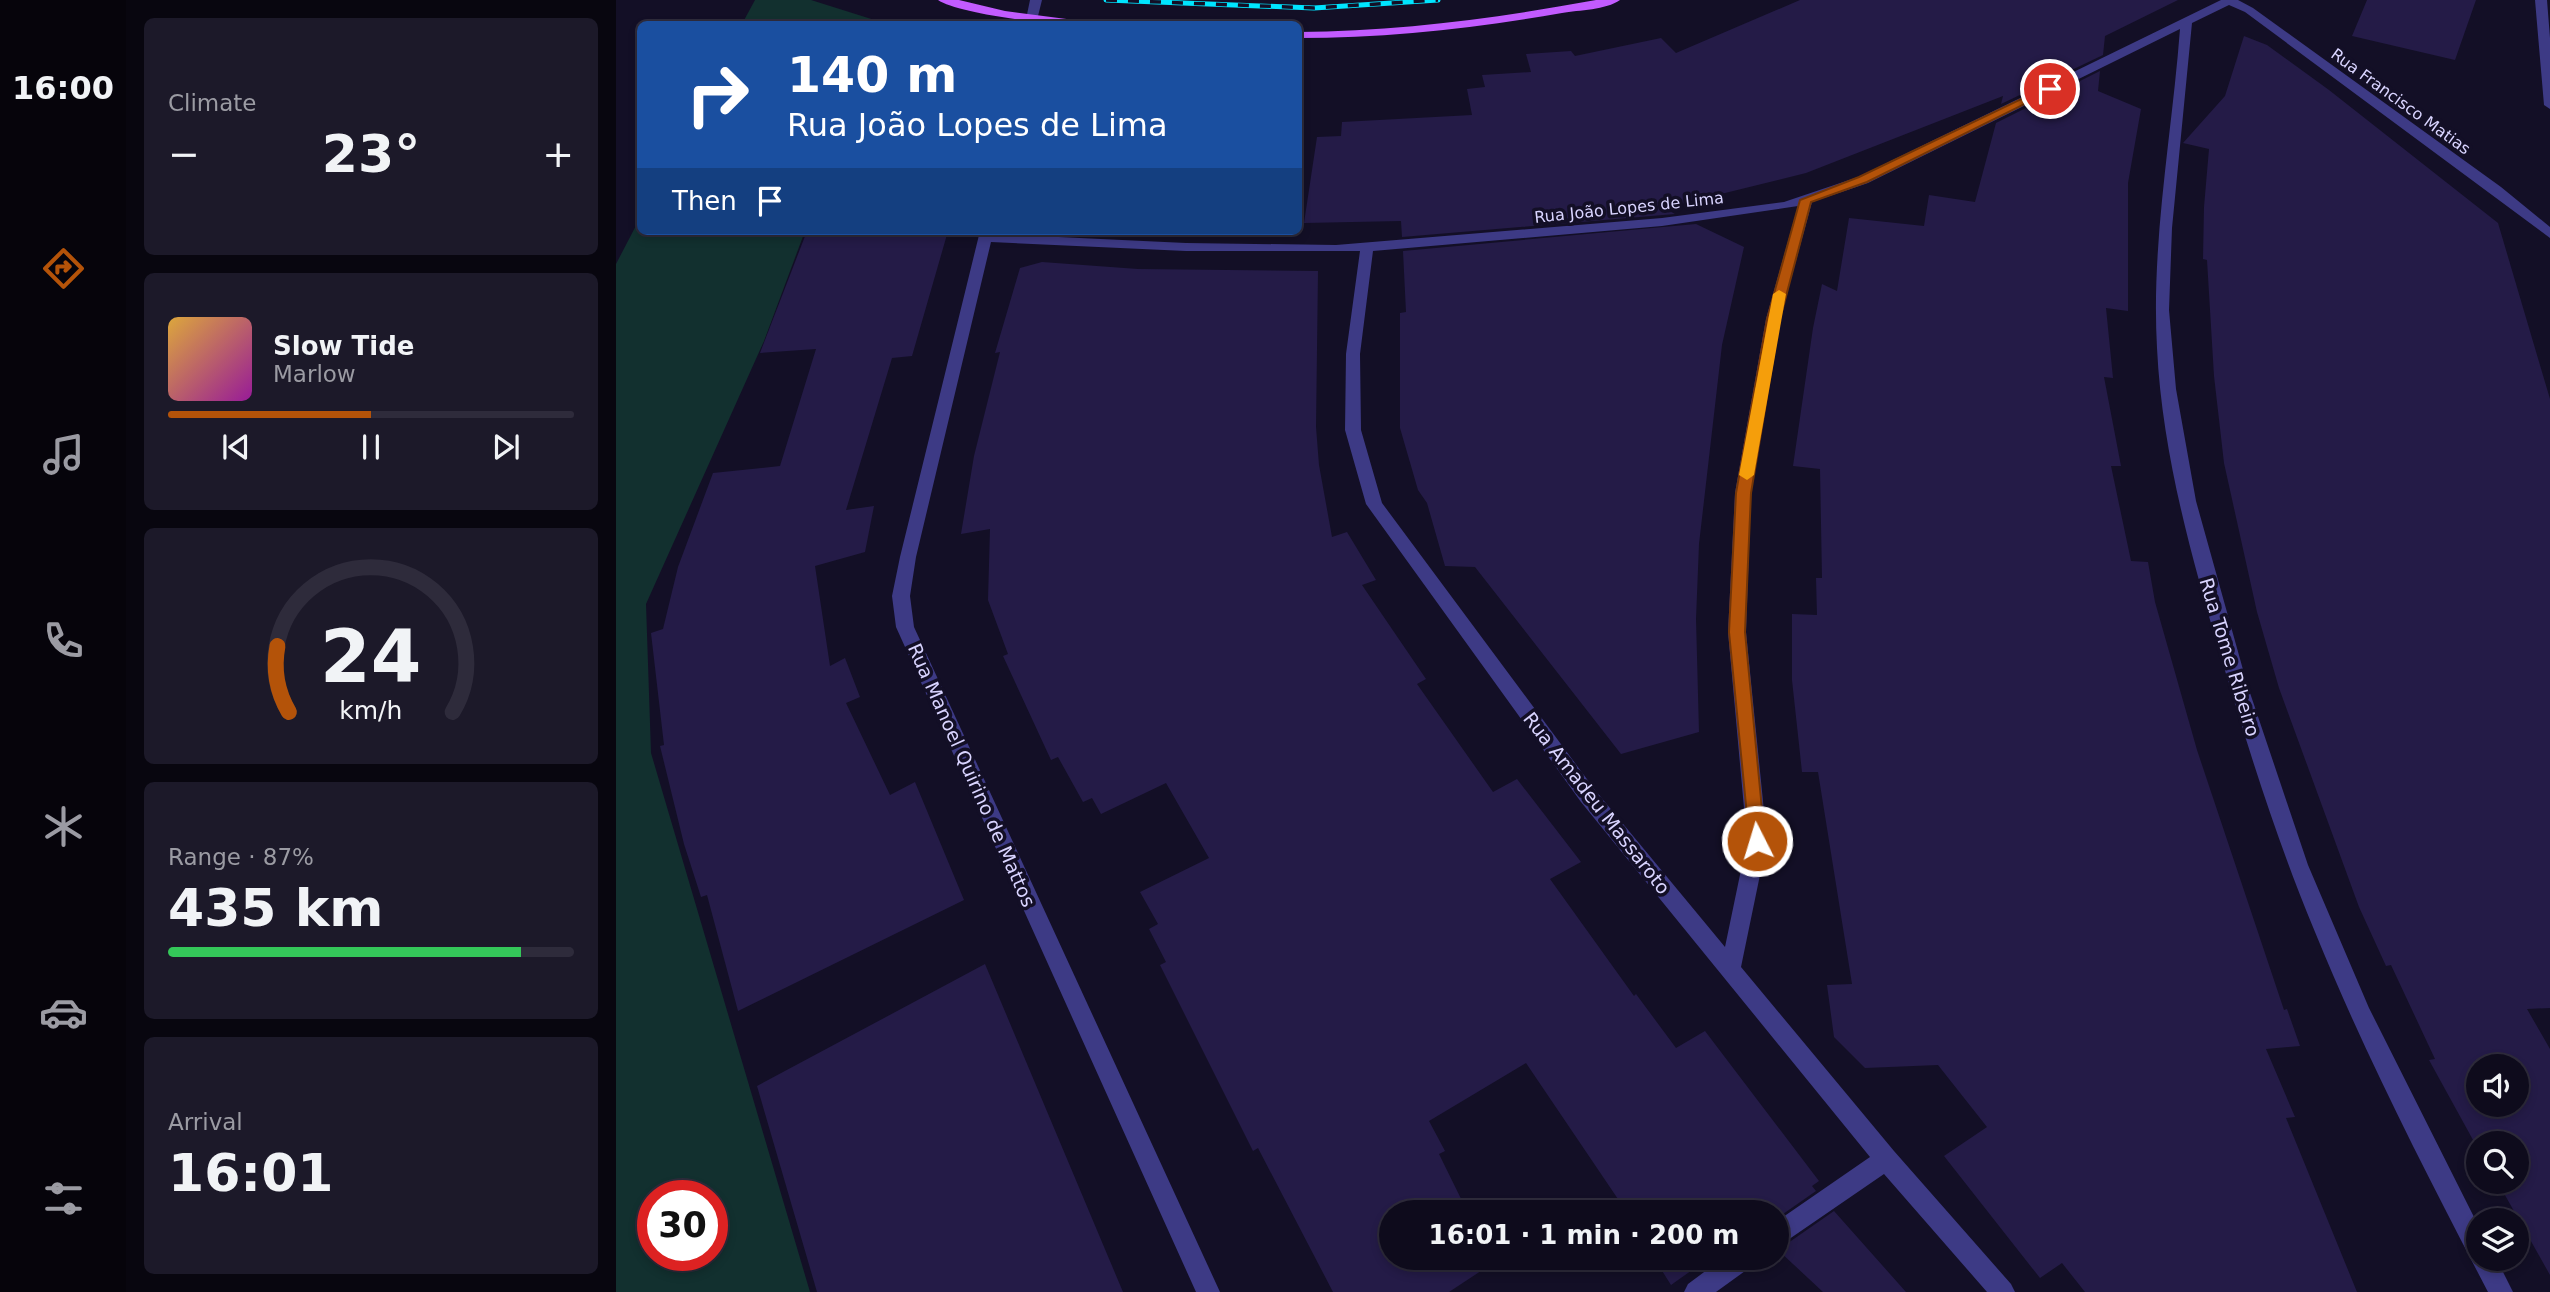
<!DOCTYPE html>
<meta charset="utf-8">
<style>
:root{--surface:#0e0b1c;--page:#1c1929;--text:#f1f3f6;--muted:#9b9ba3;--line:#2e2b3b;--accent:#b45309}
body{margin:0;font-family:"DejaVu Sans",sans-serif;background:var(--page);color:var(--text);height:100vh;display:flex;flex-direction:column;font-size:26px;white-space:nowrap}
*{box-sizing:border-box;margin:0}
p{font-size:23px;color:var(--muted)}
.icon{flex:none;width:38px;height:38px;fill:none;stroke:currentColor;stroke-width:2;stroke-linecap:round;stroke-linejoin:round}
.map{position:relative;flex:1;overflow:hidden}
.panel{display:flex;flex-direction:column;gap:18px;padding:18px;background:#08060f;width:490px}
.panel>*{flex:none}
.top-card{position:absolute;left:21px;top:21px;width:665px;height:214px;border-radius:10px;box-shadow:0 4px 10px #0003,0 0 0 2px var(--line);background:#1a4fa0;color:#fff;overflow:hidden}
.buttons{position:absolute;left:1850px;top:1054px;display:grid;gap:14px}
.buttons a{display:grid;place-items:center;width:63px;height:63px;border-radius:50%;background:var(--surface);box-shadow:0 4px 10px #0003,0 0 0 2px var(--line);font-size:35px}
.speed{position:absolute;left:21px;top:1180px;display:flex;gap:14px;font-size:35px;font-weight:700;text-align:center}
.speed>*{display:grid;place-content:center;width:91px;height:91px;border-radius:50%;background:var(--surface);box-shadow:0 4px 10px #0003,0 0 0 2px var(--line);line-height:1}
.speed .limit{border:10px solid #d22;background:#fff;color:#111}
.pin{position:absolute;display:grid;place-items:center;width:60px;height:60px;color:#fff;margin:-30px;border:4px solid #fff;border-radius:50%;box-shadow:0 2px 7px #0007}
.me{position:absolute;width:77px;margin:-38px;rotate:355deg;stroke-linejoin:round;filter:drop-shadow(0 0 5px #0008)}
.turn{display:flex;align-items:center;gap:24px;height:147px;padding:0 35px;font-size:32px}
.turn .icon{width:91px;height:91px;stroke-width:2.5}
.turn b{display:block;font-size:49px;line-height:60px}
.then{display:flex;align-items:center;height:66px;padding:0 35px;background:#0003;gap:14px;font-size:26px}
.big{font-size:52px;font-weight:600;line-height:1.1}
.panel .widget{flex:1;display:flex;flex-direction:column;justify-content:center;gap:10px;min-width:0;padding:0 24px;border-radius:10px;background:var(--page)}
.panel .dial{align-items:center;gap:0}
.dial svg{height:182px;overflow:visible;fill:none;stroke:var(--line);stroke-width:7;stroke-linecap:round;text-anchor:middle}
.dial text{fill:var(--text);stroke:none}
.song{display:flex;align-items:center;gap:21px}
.cover{width:84px;height:84px;border-radius:10px;background:linear-gradient(135deg,hsl(40 70% 55%),hsl(300 70% 35%))}
.played{height:7px;border-radius:4px;background:linear-gradient(90deg,var(--accent) 50%,var(--line) 50%)}
.keys{display:flex;justify-content:space-around;direction:ltr}
.heat{display:flex;justify-content:space-between;align-items:center;font-size:38px;direction:ltr}
.charge{height:10px;border-radius:5px;background:linear-gradient(90deg,#34c759 87%,var(--line) 0)}
.trip{position:absolute;left:763px;top:1200px;width:410px;height:70px;border-radius:35px;background:var(--surface);box-shadow:0 4px 10px #0003,0 0 0 2px var(--line);font-weight:600;line-height:70px;text-align:center}
main{display:flex;flex:1;min-height:0}
.dock{display:flex;flex-direction:column;width:126px;justify-content:space-around;align-items:center;background:#06040b;color:var(--muted)}
.dock .icon{width:49px;height:49px}
.dock .active{color:var(--accent)}
.dock b{font-size:32px;color:var(--text)}
.map>svg:first-child{display:block}
.green{fill:#12302f;fill-rule:evenodd}
.building{fill:#241b47;fill-rule:evenodd}
.lines{fill:none;stroke-linecap:round;stroke-linejoin:round}
.street{fill:#3d3a85;fill-rule:evenodd}
.primary{fill:#c25bff;fill-rule:evenodd}
.rail-casing{stroke:#00e5ff;stroke-width:5}
.rail{stroke:#130f26;stroke-width:3.5;stroke-dasharray:11;stroke-linecap:butt}
.route{fill:#b45309;stroke:#753606;stroke-width:2}
.slow{fill:#f59e0b}
.labels{text-anchor:middle;stroke-width:7;stroke-linejoin:round;paint-order:stroke}
.far-street-label{font-size:16px;fill:#d9d4ff;stroke:#130f26}
.street-label{font-size:19px;fill:#d9d4ff;stroke:#130f26}
</style>
<main>
<nav class="dock">
<b>16:00</b>
<svg class="icon active" aria-label="directions" viewBox="0 0 24 24"><path d="M12 3l9 9-9 9-9-9zM9 14v-3h6M13 9l2 2-2 2"/></svg>
<svg class="icon" aria-label="music" viewBox="0 0 24 24"><path d="M9 18V5l10-2v13"/><circle cx="6" cy="18" r="3"/><circle cx="16" cy="16" r="3"/></svg>
<svg class="icon" aria-label="phone" viewBox="0 0 24 24"><path d="M5 4h4l2 5-3 2q2 4 5 5l2-3 5 2v4C11 20 4 13 5 4z"/></svg>
<svg class="icon" aria-label="climate" viewBox="0 0 24 24"><path d="M12 3v18M4 7l16 10M4 17L20 7"/></svg>
<svg class="icon" aria-label="car" viewBox="0 0 24 24"><path d="M5 17H2v-5l4-1 3-4h7l3 4 3 1v5h-3M9 17h6M6 11h13"/><circle cx="7" cy="17" r="2"/><circle cx="17" cy="17" r="2"/></svg>
<svg class="icon" aria-label="filters" viewBox="0 0 24 24"><path d="M4 7h16M4 17h16"/><circle cx="9" cy="7" r="2"/><circle cx="15" cy="17" r="2"/></svg>
</nav>
<section class="panel">
<div class="widget"><p>Climate</p>
<div class="heat"><a>−</a><b class="big">23°</b><a>+</a></div>
</div>
<div class="widget">
<div class="song"><i class="cover"></i><div><b>Slow Tide</b><p>Marlow</p></div></div>
<div class="played"></div>
<div class="keys"><svg class="icon" aria-label="previous" viewBox="0 0 24 24"><path d="M18 5L8 12l10 7zM5 5v14"/></svg><svg class="icon" aria-label="pause" viewBox="0 0 24 24"><path d="M8 5v14M16 5v14"/></svg><svg class="icon" aria-label="next" viewBox="0 0 24 24"><path d="M6 5l10 7-10 7zM19 5v14"/></svg></div>
</div>
<div class="widget dial"><svg viewBox="0 0 100 80">
<path d="M14 69A42 42 0 1 1 86 69"/>
<path d="M14 69A42 42 0 0 1 9 40" stroke="#b45309"/>
<text x="50" y="56" font-size="32" font-weight="700">24</text>
<text x="50" y="72" font-size="11">km/h</text>
</svg></div>
<div class="widget"><p>Range · 87%</p><b class="big">435 km</b><div class="charge"></div></div>
<div class="widget"><p>Arrival</p><b class="big">16:01</b></div>
</section>
<div class="map">
<svg width="1934" height="1292" viewBox="0 0 1934 1292">
<rect width="100%" height="100%" fill="#130f26"/>
<!-- green -->
<path class="green" d="M 139,0 L 195,0 L 268,23 L 126,24 Z
M 24,218 L 24,231 L 189,231 L 148,341 L 30,604 L 35,753 L 194,1292 L 0,1292 L 0,264 ZM 37,1195 L 96,1195 L 96,1255 L 37,1255 Z"/>
<!-- building -->
<path class="building" d="M 1184,0 L 1562,0 L 1489,36 L 1487,55 L 1385,104 L 1387,96 L 1190,173 L 1048,208 L 1059,214 L 786,237 L 785,221 L 688,223 L 701,137 L 725,136 L 726,122 L 856,115 L 851,89 L 869,87 L 866,75 L 915,72 L 910,54 L 955,51 L 959,56 L 1045,38 L 1060,53 Z
M 1751,0 L 1860,0 L 1839,60 L 1736,36 Z
M 1628,36 L 1651,45 L 1713,90 L 1882,223 L 1934,399 L 1934,1008 L 1911,1009 L 1934,1049 L 1934,1275 L 1881,1181 L 1900,1181 L 1900,1143 L 1862,1143 L 1862,1149 L 1813,1060 L 1819,1059 L 1775,965 L 1770,966 L 1743,907 L 1663,688 L 1641,612 L 1608,463 L 1598,376 L 1591,260 L 1587,259 L 1588,207 L 1593,149 L 1567,143 L 1609,96 ZM 1862,1066 L 1900,1066 L 1900,1104 L 1862,1104 Z
M 1484,71 L 1482,91 L 1525,109 L 1512,183 L 1512,311 L 1490,308 L 1497,378 L 1488,377 L 1505,466 L 1495,466 L 1515,561 L 1532,562 L 1539,602 L 1581,750 L 1668,1010 L 1671,1009 L 1684,1046 L 1650,1049 L 1679,1117 L 1670,1118 L 1741,1292 L 1469,1292 L 1446,1263 L 1424,1278 L 1328,1156 L 1371,1127 L 1322,1065 L 1249,1068 L 1218,1037 L 1211,985 L 1236,984 L 1202,772 L 1186,772 L 1176,680 L 1176,614 L 1201,615 L 1200,578 L 1206,578 L 1204,469 L 1177,466 L 1197,328 L 1206,284 L 1221,291 L 1233,218 L 1308,226 L 1313,195 L 1359,202 L 1380,123 Z
M 1080,224 L 1128,247 L 1106,345 L 1083,544 L 1080,619 L 1083,732 L 1005,754 L 859,567 L 829,566 L 811,503 L 802,490 L 784,428 L 784,313 L 790,312 L 787,251 Z
M 191,231 L 332,231 L 296,356 L 276,358 L 230,510 L 258,506 L 249,552 L 199,566 L 214,666 L 229,658 L 244,697 L 230,703 L 274,795 L 299,782 L 348,900 L 122,1011 L 91,895 L 85,897 L 68,844 L 44,746 L 48,745 L 35,633 L 47,629 L 62,567 L 97,473 L 164,466 L 200,349 L 144,353 Z
M 426,262 L 522,269 L 702,271 L 700,427 L 703,465 L 716,537 L 731,532 L 760,580 L 746,585 L 810,679 L 801,684 L 877,792 L 901,779 L 965,862 L 934,879 L 1018,996 L 1020,994 L 1060,1048 L 1089,1031 L 1203,1181 L 1196,1186 L 1200,1191 L 1160,1219 L 1160,1213 L 1009,1213 L 1004,1206 L 1006,1205 L 910,1063 L 813,1121 L 829,1151 L 823,1154 L 852,1213 L 775,1213 L 775,1258 L 879,1258 L 880,1261 L 833,1292 L 717,1292 L 642,1148 L 637,1151 L 544,965 L 550,962 L 533,929 L 542,924 L 524,892 L 593,858 L 550,783 L 485,814 L 476,798 L 467,802 L 442,757 L 435,760 L 387,656 L 392,654 L 372,600 L 374,529 L 345,534 L 358,456 L 384,352 L 379,353 L 404,268 Z
M 369,964 L 507,1292 L 201,1292 L 141,1086 Z
M 1218,1211 L 1290,1292 L 1207,1292 L 1162,1250 Z
M 1038,1258 L 1093,1258 L 1055,1285 Z"/>
<g class="lines">
<!-- street -->
<path class="street" d="M 414,0 L 426,0 L 420,24 L 409,24 Z
M 1605,0 L 1622,0 L 1637,8 L 1885,187 L 1934,227 L 1934,238 L 1629,12 L 1613,5 L 1576,23 L 1556,228 L 1553,310 L 1560,389 L 1580,501 L 1631,684 L 1692,865 L 1753,1008 L 1862,1225 L 1862,1258 L 1880,1258 L 1897,1292 L 1872,1292 C 1811,1175 1749,1055 1699,932 C 1661,841 1632,748 1604,654 C 1575,555 1546,452 1541,348 C 1535,241 1556,135 1564,29 L 1252,183 L 1196,202 L 1164,319 L 1135,493 L 1130,632 L 1151,841 L 1125,967 L 1278,1151 L 1395,1284 L 1399,1292 L 1371,1292 L 1268,1174 L 1160,1248 L 1160,1222 L 1254,1157 L 965,802 L 750,504 L 729,430 L 730,354 L 744,251 L 570,251 L 375,242 L 300,557 L 294,596 L 298,627 L 604,1292 L 580,1292 L 280,627 L 276,596 L 284,557 L 364,231 L 378,231 L 377,234 L 570,243 L 720,245 L 1046,218 L 1168,202 L 1242,177 ZM 1182,206 L 1150,319 L 1119,493 L 1112,632 L 1131,841 L 1109,947 L 979,790 L 766,503 L 745,430 L 744,354 L 757,251 L 1046,226 Z
M 1919,0 L 1931,0 L 1934,38 L 1934,109 L 1928,105 Z
M 1107,1258 L 1140,1258 L 1136,1266 L 1100,1292 L 1068,1292 L 1072,1284 Z"/>
<!-- primary -->
<path class="primary" d="M 322,0 L 343,0 L 389,11 L 466,21 L 472,24 C 445,27 342,14 322,0 Z
M 980,0 L 1004,0 C 990,10 963,10 946,13 C 859,28 771,38 682,38 L 682,32 C 783,31 882,18 980,0 Z"/>
<defs>
<path id="rail" d="M 490,0 L 698,8 L 822,0"/>
</defs>
<!-- rail casing -->
<use href="#rail" class="rail-casing"/>
<!-- rail -->
<use href="#rail" class="rail"/>
</g>
<!-- route -->
<path class="route" d="M 1430,87 L 1439,89 L 1251,182 L 1195,202 L 1164,319 L 1135,493 L 1129,632 L 1149,841 L 1147,846 L 1141,849 L 1134,846 L 1113,632 L 1120,493 L 1151,319 L 1184,200 L 1243,177 Z"/>
<!-- slow -->
<path class="slow" d="M 1163,290 L 1170,294 L 1138,475 L 1131,480 L 1123,475 L 1157,294 Z"/>
<g class="labels">
<!-- far-street labels -->
<g class="far-street-label">
<text transform="translate(1785 101) rotate(36)" y="6">Rua Francisco Matias</text>
<text transform="translate(1013 207) rotate(-6)" y="6">Rua João Lopes de Lima</text>
</g>
<!-- street labels -->
<g class="street-label">
<text transform="translate(1614 657) rotate(73)" y="7">Rua Tome Ribeiro</text>
<text transform="translate(356 775) rotate(66)" y="7">Rua Manoel Quirino de Mattos</text>
<text transform="translate(981 803) rotate(52)" y="7">Rua Amadeu Massaroto</text>
</g>
</g>
</svg>
<div class="buttons">
<a><svg class="icon" aria-label="sound" viewBox="0 0 24 24"><path d="M4 9h4l5-4v14l-5-4H4zM17 9q2 3 0 6"/></svg></a>
<a><svg class="icon" aria-label="search" viewBox="0 0 24 24"><circle cx="10" cy="10" r="6"/><path d="M15 15l6 6"/></svg></a>
<a><svg class="icon" aria-label="layers" viewBox="0 0 24 24"><path d="M12 4l9 5-9 5-9-5zM3 14l9 5 9-5"/></svg></a>
</div>
<div class="speed"><div class="limit">30</div></div>
<div class="pin" style="left:1434px;top:89px;background:#d93025"><svg class="icon" aria-label="arrive" viewBox="0 0 24 24"><path d="M6 21V4h12l-3 4 3 4H6"/></svg></div>
<svg class="me" style="left:1141px;top:841px" viewBox="-20 -20 40 40"><circle r="17" fill="#b45309" stroke="#fff" stroke-width="3"/><path d="M0-11L8 9 0 5-8 9z" fill="#fff"/></svg>
<div class="trip">16:01 · 1 min · 200 m</div>
<div class="top-card">
<div class="turn"><svg class="icon" aria-label="right" viewBox="0 0 24 24"><path d="M7 20v-9h11M14 6l5 5-5 5"/></svg><div><b>140 m</b>Rua João Lopes de Lima</div></div>
<div class="then">Then<svg class="icon" aria-label="arrive" viewBox="0 0 24 24"><path d="M6 21V4h12l-3 4 3 4H6"/></svg></div>
</div>
</div>
</main>
